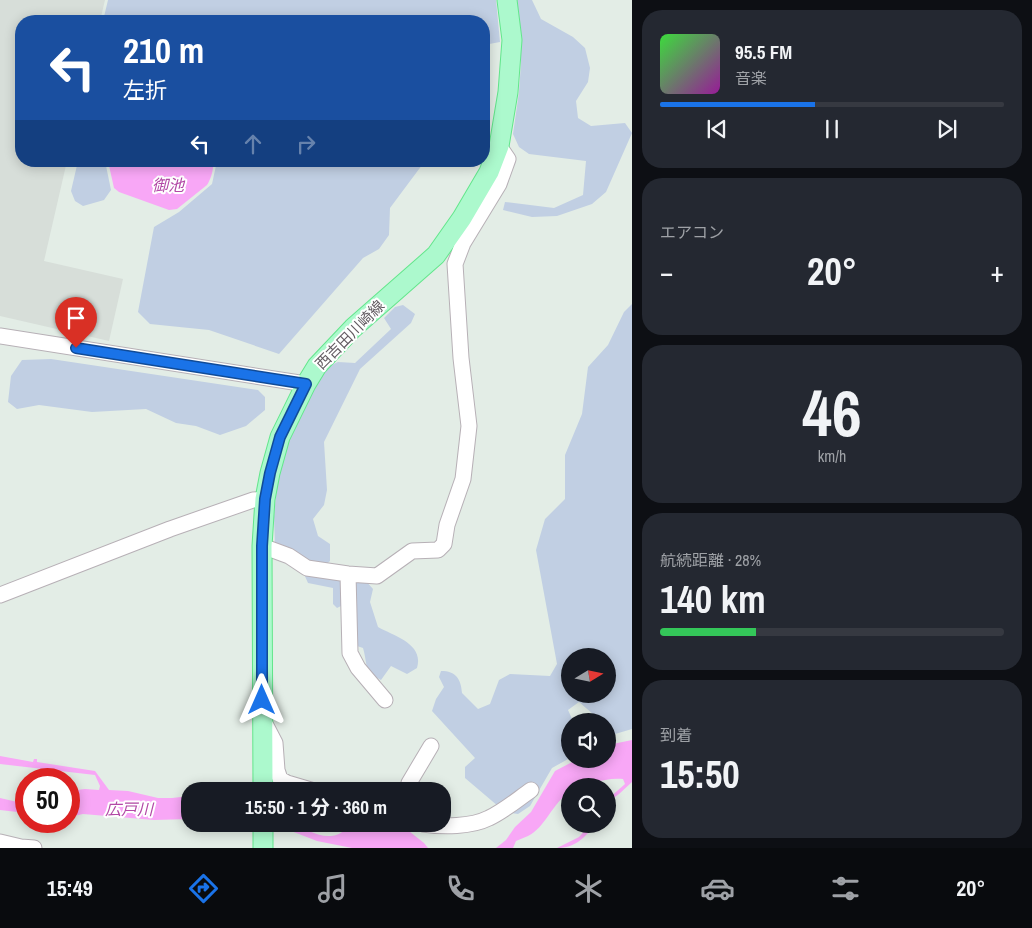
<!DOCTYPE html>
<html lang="ja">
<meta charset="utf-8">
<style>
:root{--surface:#171b24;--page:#242831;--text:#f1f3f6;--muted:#9ea1a6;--line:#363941;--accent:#1a73e8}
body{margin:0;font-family:"Archivo Narrow","Noto Sans JP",sans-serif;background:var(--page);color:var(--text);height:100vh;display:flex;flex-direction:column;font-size:19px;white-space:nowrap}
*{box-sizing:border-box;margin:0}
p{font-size:16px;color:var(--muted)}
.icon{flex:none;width:28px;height:28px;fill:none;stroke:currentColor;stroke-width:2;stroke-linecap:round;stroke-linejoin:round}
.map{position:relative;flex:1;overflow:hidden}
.side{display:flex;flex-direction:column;gap:10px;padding:10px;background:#0d0f14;width:400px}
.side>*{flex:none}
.guide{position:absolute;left:15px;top:15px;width:475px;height:152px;border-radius:20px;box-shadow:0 2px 12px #0003;background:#1a4fa0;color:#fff;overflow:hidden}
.needle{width:32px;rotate:80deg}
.fabs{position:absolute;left:561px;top:648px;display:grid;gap:10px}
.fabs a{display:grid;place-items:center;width:55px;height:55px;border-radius:50%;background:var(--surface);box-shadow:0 2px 12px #0003;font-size:25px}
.speed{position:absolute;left:15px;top:768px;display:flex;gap:10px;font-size:25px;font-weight:700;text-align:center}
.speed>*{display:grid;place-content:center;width:65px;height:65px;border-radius:50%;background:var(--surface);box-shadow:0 2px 12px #0003;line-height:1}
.speed .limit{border:8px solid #d22;background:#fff;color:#111}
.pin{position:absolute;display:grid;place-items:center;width:42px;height:42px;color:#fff;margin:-51px -21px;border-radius:50% 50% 50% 0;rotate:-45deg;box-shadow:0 0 5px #0007}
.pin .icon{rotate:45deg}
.me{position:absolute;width:55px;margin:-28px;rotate:0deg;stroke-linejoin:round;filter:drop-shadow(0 0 4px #0008)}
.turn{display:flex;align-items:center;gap:18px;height:105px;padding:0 25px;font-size:22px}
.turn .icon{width:65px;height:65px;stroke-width:2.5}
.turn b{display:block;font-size:35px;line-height:42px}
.lanes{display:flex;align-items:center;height:48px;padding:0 25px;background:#0003;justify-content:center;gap:25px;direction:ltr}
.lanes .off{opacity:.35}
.big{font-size:38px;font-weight:700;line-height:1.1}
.side .tile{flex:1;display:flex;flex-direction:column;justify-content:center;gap:8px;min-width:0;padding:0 18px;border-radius:20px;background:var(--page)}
.side .dial{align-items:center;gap:0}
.dial b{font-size:65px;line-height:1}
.song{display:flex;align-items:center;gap:15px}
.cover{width:60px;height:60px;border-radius:8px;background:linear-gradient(135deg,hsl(120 70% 55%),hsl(300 70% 35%))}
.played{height:5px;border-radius:2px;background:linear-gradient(90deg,var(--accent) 45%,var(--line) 45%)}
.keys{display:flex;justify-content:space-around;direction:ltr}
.heat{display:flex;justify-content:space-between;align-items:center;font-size:28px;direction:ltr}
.charge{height:8px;border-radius:4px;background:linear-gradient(90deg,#34c759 28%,var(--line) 0)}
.trip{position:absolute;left:181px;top:782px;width:270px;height:50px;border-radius:20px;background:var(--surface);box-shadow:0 2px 12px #0003;font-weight:700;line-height:50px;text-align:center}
.tabs{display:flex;height:80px;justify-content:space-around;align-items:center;background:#090b0e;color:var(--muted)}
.tabs .icon{width:35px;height:35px}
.tabs .current{color:var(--accent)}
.tabs b{font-size:22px;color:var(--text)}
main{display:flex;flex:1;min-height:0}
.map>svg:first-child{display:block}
.industrial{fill:#d7ded9}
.green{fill:#c1cfe3;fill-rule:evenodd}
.water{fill:#f8a7f6}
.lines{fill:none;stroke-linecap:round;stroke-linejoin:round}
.minor-casing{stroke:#b7b0b6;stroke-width:17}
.major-casing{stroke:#62e68b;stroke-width:21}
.minor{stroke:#fff;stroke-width:15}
.major{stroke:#acf9cd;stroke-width:19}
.route-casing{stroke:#114b97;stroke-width:12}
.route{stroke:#1a73e8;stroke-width:9}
.labels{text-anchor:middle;stroke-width:4;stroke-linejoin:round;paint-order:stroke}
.street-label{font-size:15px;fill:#625b61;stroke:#fff}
.water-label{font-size:16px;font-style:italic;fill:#b249a6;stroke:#fff}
</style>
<main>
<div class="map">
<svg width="632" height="848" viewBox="0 0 632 848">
<rect width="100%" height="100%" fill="#e3ede6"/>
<!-- industrial -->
<path class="industrial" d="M 0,0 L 105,0 L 100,21 L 21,21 L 21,161 L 67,161 L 44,261 L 123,279 L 109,341 L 0,316 Z"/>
<!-- green -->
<path class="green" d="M 108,0 L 496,0 L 500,42 L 484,45 L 484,21 L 103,21 Z
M 515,0 L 532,0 L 541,19 L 573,37 L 585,48 L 590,68 L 588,82 L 576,101 L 578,118 L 591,126 L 625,123 L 632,133 L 606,192 L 592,204 L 557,216 L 532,217 L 503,210 L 505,202 L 554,208 L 583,195 L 586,161 L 529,154 L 519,147 L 513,134 L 519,92 L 521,63 L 520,34 Z
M 78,161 L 105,161 L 111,190 L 104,200 L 83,206 L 75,201 L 71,191 Z
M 217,161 L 425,161 L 390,208 L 389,235 L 379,249 L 363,258 L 279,354 L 209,330 L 150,324 L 138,312 L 154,227 L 179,212 L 212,184 Z
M 632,304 L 632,729 L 615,734 L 608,727 L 608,721 L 601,721 L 579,702 L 568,710 L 573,721 L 570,721 L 570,758 L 552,768 L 530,806 L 518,814 L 505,812 L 465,778 L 465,767 L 475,758 L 432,711 L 436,699 L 444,687 L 439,677 L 441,671 C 456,671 461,679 462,693 L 478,709 L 490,704 L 499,680 L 510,674 L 550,676 L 557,664 L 536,550 L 545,519 L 565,499 L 565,455 L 582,414 L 588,367 L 608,345 L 624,312 ZM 570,656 L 608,656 L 608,694 L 570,694 Z
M 403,305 L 415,314 L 411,323 L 360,369 L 324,442 L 327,490 L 324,505 L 313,519 L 318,536 L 330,544 L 330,561 L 323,567 L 275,546 L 274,517 L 277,482 L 285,450 L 318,381 L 329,366 L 338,362 L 355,363 L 391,329 L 384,318 L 395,307 Z
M 51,359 L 258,390 L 265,397 L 265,410 L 246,426 L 220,435 L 196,426 L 176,423 L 146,409 L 92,412 L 39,405 L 17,409 L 8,402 L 11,376 L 22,360 Z
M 304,574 L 340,576 L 345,582 L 343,605 L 337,608 L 333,604 L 333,588 L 308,583 Z
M 365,580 L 373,589 L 370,602 L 378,627 C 396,637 424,644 417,668 L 407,674 L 391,666 L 381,680 C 363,671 368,665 363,648 L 357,646 L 353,586 L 357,581 Z"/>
<!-- water -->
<path class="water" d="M 108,161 L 213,161 C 214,169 211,179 207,185 L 177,209 L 169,210 L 119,192 L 114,188 Z
M 632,740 L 632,782 L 619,794 L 608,802 L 608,799 L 625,784 L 623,779 C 604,777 588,786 570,786 L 570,792 C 552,803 546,827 528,836 C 524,838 520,839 516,841 L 513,848 L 496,848 L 506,840 L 515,827 L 531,812 L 555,771 L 578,759 L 608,759 L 608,745 Z
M 0,756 L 33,762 L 34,759 L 37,759 L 37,762 L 95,771 L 109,790 L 128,791 L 158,798 L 172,798 L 190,796 L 190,819 L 154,820 L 83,814 L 69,817 L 69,791 L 85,789 L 99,790 L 100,786 L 95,775 L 0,764 Z
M 0,798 L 26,804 L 26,813 L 0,810 Z
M 273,824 C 279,824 287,823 293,824 C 306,828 316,837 331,836 C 341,836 346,827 355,825 L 356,824 L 400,824 L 424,843 L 428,848 L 352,848 L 317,841 Z
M 591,824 L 595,824 C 585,838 575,848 557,848 L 579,837 Z"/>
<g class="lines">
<defs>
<path id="minor" d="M 0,336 L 306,384
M 262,546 L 289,556 L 307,568 L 348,574 L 377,576 L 412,551 L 438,550 L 444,544 L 447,525 L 463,479 L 469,426 L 461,358 L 455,264 L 463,243 L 499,184 L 508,159 L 499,146
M 348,574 L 350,653 L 358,668 L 385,700
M 0,595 L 170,529 L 253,500 L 265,499
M 262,718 L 275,743 L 277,770 L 280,779 L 287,783 L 314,791
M 407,791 L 409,783 L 431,746
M 423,824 C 443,827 471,827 489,818 C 504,811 518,799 531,790
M 0,842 L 21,847 L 34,848"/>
<path id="major" d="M 263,791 L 262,546 L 265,499 L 270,473 L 280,437 L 306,384 L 317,366 L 353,328 L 436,255 L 462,218 L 489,172 L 499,146 L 508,92 L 512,40 L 507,0
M 263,824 L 263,848"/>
</defs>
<!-- minor casing -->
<use href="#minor" class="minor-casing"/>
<!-- major casing -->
<use href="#major" class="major-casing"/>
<!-- minor -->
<use href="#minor" class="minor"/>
<!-- major -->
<use href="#major" class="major"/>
</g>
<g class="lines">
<defs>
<path id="route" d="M 76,348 L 306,384 L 280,437 L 270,473 L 265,499 L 262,546 L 262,700"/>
</defs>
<!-- route casing -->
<use href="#route" class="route-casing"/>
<!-- route -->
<use href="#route" class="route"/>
</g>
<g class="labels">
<!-- street labels -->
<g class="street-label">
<text transform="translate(350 335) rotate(-45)" y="5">西吉田川崎線</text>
</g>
<!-- water labels -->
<g class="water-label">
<text x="168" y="191">御池</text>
<text x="129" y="815">広戸川</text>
</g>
</g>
</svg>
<div class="fabs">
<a><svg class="needle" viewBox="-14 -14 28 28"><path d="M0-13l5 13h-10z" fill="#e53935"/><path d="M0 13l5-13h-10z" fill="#9ea1a6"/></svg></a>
<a><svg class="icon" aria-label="sound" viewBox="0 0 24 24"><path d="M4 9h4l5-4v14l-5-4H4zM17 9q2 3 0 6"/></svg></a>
<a><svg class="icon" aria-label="search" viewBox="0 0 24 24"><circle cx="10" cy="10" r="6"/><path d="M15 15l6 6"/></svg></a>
</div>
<div class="speed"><div class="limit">50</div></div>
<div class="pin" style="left:76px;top:348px;background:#d93025"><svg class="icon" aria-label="arrive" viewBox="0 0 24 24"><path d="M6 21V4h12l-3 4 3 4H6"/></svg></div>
<svg class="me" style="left:262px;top:700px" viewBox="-20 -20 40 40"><path d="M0-17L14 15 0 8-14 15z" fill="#1a73e8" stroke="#fff" stroke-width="4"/></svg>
<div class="trip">15:50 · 1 分 · 360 m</div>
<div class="guide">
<div class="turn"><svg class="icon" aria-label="left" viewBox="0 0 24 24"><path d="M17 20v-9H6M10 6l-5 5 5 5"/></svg><div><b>210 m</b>左折</div></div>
<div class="lanes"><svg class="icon" aria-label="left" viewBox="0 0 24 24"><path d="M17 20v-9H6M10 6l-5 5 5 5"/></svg><svg class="icon off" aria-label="ahead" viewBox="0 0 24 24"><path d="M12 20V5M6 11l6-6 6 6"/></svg><svg class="icon off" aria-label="right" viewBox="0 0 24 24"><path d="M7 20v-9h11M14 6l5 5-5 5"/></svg></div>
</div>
</div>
<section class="side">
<div class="tile">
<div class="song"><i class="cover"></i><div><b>95.5 FM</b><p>音楽</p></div></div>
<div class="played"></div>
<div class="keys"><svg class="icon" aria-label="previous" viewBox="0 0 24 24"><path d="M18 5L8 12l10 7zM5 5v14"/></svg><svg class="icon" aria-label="pause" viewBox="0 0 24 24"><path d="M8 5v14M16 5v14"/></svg><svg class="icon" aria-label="next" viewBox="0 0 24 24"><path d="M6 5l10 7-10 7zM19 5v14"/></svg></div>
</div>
<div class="tile"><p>エアコン</p>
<div class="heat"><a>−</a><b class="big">20°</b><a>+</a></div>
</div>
<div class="tile dial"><b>46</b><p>km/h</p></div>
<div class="tile"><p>航続距離 · 28%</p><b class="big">140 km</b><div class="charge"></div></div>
<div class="tile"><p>到着</p><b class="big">15:50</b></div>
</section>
</main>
<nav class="tabs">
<b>15:49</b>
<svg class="icon current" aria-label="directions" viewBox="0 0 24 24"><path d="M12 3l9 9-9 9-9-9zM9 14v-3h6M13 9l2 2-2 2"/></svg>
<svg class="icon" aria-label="music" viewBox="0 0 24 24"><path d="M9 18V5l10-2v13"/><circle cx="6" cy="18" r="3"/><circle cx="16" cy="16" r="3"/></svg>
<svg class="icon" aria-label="phone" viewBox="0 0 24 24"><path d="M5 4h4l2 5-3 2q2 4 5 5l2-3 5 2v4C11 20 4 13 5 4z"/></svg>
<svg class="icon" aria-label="climate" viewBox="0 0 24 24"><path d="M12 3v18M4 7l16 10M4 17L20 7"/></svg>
<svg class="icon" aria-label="car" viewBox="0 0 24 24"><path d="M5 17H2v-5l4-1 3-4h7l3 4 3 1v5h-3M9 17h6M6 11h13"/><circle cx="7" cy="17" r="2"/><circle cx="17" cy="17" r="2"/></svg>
<svg class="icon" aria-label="filters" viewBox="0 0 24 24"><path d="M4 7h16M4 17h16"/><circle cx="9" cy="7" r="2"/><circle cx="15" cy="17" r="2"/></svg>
<b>20°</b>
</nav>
